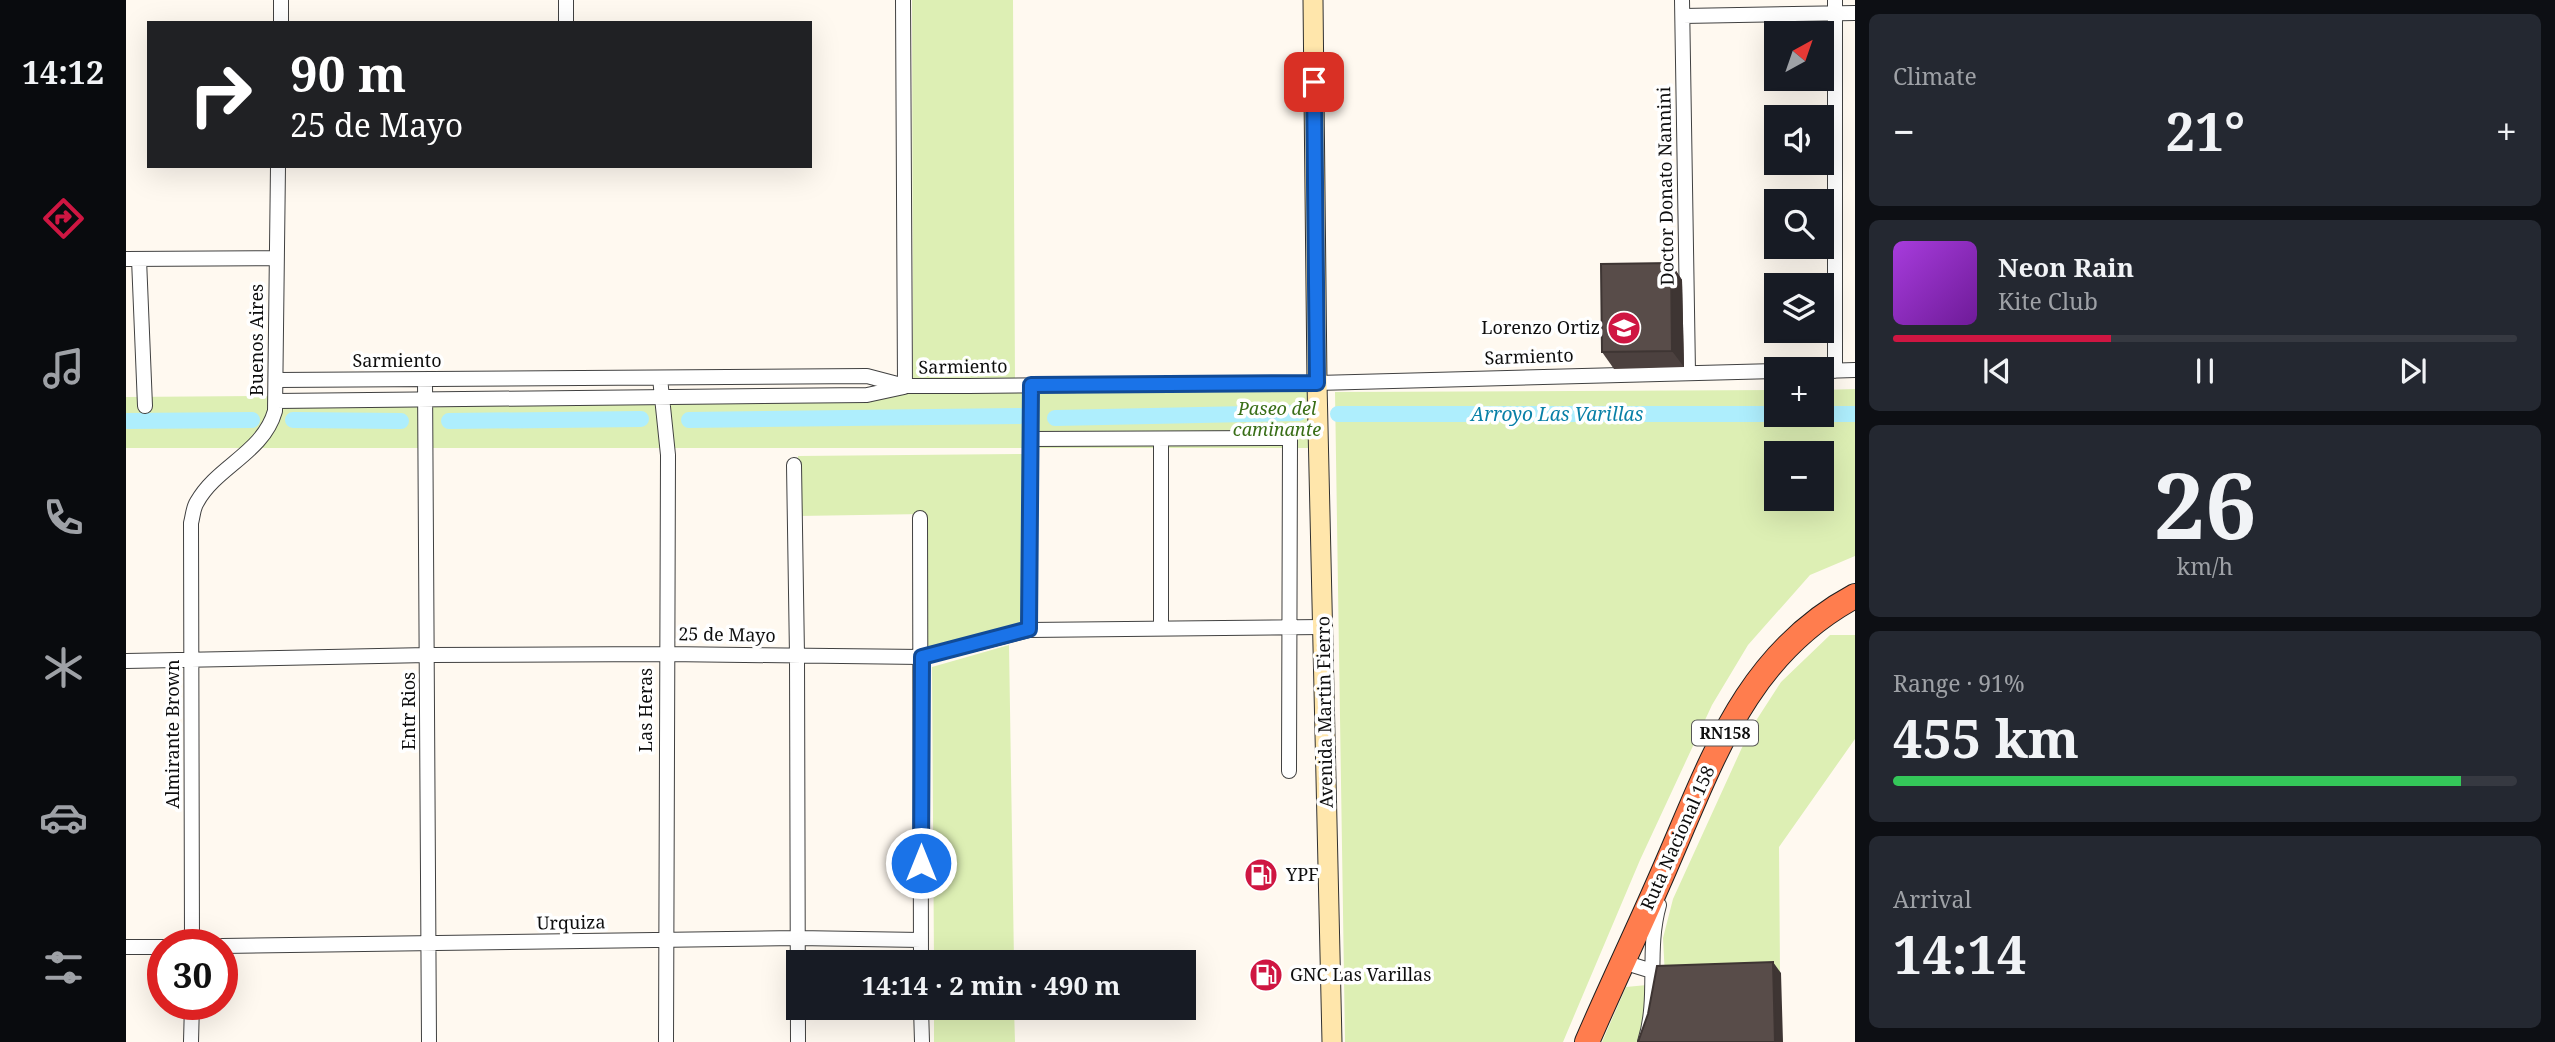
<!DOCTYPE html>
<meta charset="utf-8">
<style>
:root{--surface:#171b24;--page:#242831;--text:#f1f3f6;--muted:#9ea1a6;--line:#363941;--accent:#cf1642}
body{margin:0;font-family:"Noto Serif",serif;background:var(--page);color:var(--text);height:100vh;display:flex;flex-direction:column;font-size:26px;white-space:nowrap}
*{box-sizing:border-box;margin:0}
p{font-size:23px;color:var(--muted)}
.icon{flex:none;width:38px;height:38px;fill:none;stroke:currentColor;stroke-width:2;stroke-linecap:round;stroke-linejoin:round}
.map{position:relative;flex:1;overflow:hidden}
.panel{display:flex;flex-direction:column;gap:14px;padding:14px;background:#0d0f14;width:700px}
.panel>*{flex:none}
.banner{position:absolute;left:21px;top:21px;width:665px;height:147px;border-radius:0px;box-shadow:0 7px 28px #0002;background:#202124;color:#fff;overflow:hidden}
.needle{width:46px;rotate:40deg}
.controls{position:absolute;left:1638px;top:21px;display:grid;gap:14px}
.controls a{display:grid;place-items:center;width:70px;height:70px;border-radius:0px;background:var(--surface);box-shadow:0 7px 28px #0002;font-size:35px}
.speed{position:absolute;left:21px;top:929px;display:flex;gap:14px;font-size:35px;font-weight:700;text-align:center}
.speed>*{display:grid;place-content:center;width:91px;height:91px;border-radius:50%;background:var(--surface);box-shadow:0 7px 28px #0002;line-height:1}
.speed .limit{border:10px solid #d22;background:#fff;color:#111}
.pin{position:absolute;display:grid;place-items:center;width:60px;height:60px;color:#fff;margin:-30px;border-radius:14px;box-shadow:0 4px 10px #0006}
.me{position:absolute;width:77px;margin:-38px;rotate:0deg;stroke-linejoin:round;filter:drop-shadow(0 0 5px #0008)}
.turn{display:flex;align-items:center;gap:24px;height:147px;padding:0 28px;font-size:32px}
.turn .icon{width:91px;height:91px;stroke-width:2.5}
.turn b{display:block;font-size:49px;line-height:60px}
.big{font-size:52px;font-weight:700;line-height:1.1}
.panel .tile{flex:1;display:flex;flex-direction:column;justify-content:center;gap:10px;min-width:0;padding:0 24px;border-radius:10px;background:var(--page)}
.panel .dial{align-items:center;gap:0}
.dial b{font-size:91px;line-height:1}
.song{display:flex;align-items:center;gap:21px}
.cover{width:84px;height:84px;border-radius:10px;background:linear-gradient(135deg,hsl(280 70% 55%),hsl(280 70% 35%))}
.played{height:7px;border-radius:4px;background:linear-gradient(90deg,var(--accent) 35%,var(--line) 35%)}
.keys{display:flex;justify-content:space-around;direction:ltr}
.heat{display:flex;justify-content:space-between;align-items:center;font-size:38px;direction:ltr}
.charge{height:10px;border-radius:5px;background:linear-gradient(90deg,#34c759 91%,var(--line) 0)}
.trip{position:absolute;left:660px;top:950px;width:410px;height:70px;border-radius:0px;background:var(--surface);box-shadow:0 7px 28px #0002;font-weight:700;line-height:70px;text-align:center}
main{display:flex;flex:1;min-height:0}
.tabs{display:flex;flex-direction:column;width:126px;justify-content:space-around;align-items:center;background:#090b0e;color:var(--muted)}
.tabs .icon{width:49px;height:49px}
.tabs .active{color:var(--accent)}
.tabs b{font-size:32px;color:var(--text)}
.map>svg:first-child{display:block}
.green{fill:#ddefb4;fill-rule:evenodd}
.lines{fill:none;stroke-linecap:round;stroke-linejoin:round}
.canal{stroke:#aeeefd;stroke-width:16}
.street-casing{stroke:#414141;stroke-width:16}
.secondary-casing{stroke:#303030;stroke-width:21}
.highway-casing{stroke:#1f1f1f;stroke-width:26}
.street{stroke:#fff;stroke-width:14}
.secondary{stroke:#ffe6ab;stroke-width:19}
.highway{stroke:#ff7d4e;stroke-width:24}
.wall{fill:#4c413f}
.shaded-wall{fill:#3e3533}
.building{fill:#584c49;stroke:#3e3533;stroke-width:2}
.route-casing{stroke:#114b97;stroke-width:18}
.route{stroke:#1a73e8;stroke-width:12}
.labels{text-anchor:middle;stroke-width:7;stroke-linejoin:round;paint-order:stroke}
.shield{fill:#fff;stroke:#565656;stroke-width:2}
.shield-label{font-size:16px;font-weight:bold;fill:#0e0e0e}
.street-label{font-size:18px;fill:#0e0e0e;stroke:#fff}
.poi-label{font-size:18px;fill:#0e0e0e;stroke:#fff;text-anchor:start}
.park-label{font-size:18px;font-style:italic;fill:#396e17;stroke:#fff}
.water-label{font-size:19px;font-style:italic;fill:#0980a7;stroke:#fff}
</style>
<main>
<nav class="tabs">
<b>14:12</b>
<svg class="icon active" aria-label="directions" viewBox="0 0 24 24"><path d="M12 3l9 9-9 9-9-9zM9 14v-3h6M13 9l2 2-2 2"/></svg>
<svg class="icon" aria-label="music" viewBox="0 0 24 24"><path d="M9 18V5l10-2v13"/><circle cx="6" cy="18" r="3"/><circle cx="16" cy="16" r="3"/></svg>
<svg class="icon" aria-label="phone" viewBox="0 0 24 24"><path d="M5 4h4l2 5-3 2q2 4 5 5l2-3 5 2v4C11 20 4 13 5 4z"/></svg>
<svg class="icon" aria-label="climate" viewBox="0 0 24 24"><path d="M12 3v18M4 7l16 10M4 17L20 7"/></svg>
<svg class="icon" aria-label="car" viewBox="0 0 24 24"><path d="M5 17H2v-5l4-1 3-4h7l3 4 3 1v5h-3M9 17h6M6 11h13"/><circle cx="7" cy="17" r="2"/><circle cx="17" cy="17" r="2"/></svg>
<svg class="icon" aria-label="filters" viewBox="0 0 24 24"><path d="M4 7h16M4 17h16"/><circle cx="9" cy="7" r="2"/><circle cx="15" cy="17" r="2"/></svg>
</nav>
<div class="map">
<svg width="1729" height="1042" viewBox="0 0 1729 1042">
<rect width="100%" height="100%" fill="#fff9f0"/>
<!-- green -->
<path class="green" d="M 786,0 L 887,0 L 889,379 L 787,379 Z
M 1182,388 L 1182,448 L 0,448 L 0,397 Z
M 1729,389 L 1729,556 L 1684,575 L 1622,645 L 1586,705 L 1514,860 L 1437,1042 L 1219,1042 L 1209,392 L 1650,390 L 1650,415 L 1696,415 L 1696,390 ZM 1696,453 L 1696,499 L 1650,499 L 1650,453 Z
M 897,454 L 896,623 L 800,651 L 798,514 L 672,516 L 672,456 Z
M 1704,635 L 1729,635 L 1729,739 L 1653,847 L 1654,973 L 1539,977 L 1537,938 L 1547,899 L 1624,730 L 1655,682 Z
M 883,645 L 888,962 L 808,962 L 806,667 Z
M 1521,985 L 1522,1011 L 1512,1042 L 1476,1042 L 1500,987 Z
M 808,1008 L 888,1008 L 889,1042 L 808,1042 Z"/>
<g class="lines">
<!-- canal -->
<path class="canal" d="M 1212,414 L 1650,414
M 1696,414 L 1729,414
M 929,418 L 1173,413
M 167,420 L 275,421
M 563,420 L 894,416
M 0,421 L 126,420
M 323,421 L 515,419"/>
<defs>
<path id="street" d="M 440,0 L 440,23
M 777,0 L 779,386
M 1556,0 L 1562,372
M 1557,16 L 1729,13
M 155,23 L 155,0
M 0,259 L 150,258
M 13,259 L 19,406
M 1696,371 L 1729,370
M 1709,371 L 1709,0
M 534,378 L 542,455 L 540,1042
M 151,380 L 741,376 L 779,386 L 842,386 L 1191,383 L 1650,371
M 299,380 L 303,1042
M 150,401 L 741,395 L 778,387
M 905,439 L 1164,438 L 1163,771
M 1035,439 L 1035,627
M 668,465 L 671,655 L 672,1042
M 794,518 L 795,962
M 903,630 L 905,385
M 0,661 L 302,655 L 540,654 L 796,657 L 903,630 L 1197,627
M 66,945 L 65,523 C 67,516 67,508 71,502 C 91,466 137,453 149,411 L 152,166
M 96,946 L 671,938 L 795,940
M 0,947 L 37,947
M 1497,962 L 1526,971
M 795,1008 L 796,1042
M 65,1042 L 66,1004
M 1519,1042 C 1533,997 1520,951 1533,905"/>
<path id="secondary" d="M 1187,0 L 1191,383 L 1206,1042"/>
<path id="highway" d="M 1461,1042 C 1486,984 1514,926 1539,868 C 1586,761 1619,655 1729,596"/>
</defs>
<!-- street casing -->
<use href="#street" class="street-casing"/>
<!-- secondary casing -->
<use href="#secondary" class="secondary-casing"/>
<!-- highway casing -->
<use href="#highway" class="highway-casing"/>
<!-- street -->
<use href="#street" class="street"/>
<!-- secondary -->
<use href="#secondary" class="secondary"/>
<!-- highway -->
<use href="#highway" class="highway"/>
</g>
<!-- wall -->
<path class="wall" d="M 1545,263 L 1556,280 L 1558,367 L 1488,369 L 1476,352 Z"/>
<!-- shaded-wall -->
<path class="shaded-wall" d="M 1545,263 L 1556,280 L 1558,367 L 1546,351 Z
M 1647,962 L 1655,973 L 1657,1042 L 1649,1042 Z"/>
<!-- building -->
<path class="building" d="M 1545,263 L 1546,351 L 1476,352 L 1475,264 Z
M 1647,962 L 1649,1042 L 1512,1042 L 1522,1014 L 1531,966 Z"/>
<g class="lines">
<defs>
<path id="route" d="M 795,863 L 796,657 L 903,629 L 905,385 L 1191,383 L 1188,82"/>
</defs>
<!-- route casing -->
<use href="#route" class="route-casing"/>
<!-- route -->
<use href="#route" class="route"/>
</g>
<!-- icons -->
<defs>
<symbol id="university-disc" viewBox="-11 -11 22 22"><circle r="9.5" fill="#cf1642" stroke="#fff"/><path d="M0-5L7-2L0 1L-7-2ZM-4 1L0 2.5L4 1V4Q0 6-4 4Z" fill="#fff"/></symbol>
<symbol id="fuel-disc" viewBox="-11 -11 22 22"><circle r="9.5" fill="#cf1642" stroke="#fff"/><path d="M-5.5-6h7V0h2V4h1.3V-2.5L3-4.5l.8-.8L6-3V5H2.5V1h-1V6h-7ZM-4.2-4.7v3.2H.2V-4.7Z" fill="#fff"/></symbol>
</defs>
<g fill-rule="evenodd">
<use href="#university-disc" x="1479" y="309" width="38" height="38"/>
<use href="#fuel-disc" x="1116" y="856" width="38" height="38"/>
<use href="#fuel-disc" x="1121" y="956" width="38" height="38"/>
</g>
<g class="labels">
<!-- shield labels -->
<rect class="shield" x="1566" y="720.5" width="66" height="25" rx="5"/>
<g class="shield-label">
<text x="1599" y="739">RN158</text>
</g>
<!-- street labels -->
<g class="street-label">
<text transform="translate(1540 186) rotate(-91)" y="6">Doctor Donato Nannini</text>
<text transform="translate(131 340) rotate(-90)" y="6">Buenos Aires</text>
<text transform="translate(1403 357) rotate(-2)" y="6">Sarmiento</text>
<text x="271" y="367">Sarmiento</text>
<text transform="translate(837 367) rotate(-1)" y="6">Sarmiento</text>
<text transform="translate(601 635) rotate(1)" y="6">25 de Mayo</text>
<text transform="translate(520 710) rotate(-90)" y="6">Las Heras</text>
<text transform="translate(283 711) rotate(-90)" y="6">Entr Rios</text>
<text transform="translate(1199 712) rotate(-91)" y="6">Avenida Martin Fierro</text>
<text transform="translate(47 734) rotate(-90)" y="6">Almirante Brown</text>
<text transform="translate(1552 838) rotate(-66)" y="6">Ruta Nacional 158</text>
<text transform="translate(445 923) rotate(-1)" y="6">Urquiza</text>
</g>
<!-- poi labels -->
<g class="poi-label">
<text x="1474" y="334" text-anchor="end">Lorenzo Ortiz</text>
<text x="1160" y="881">YPF</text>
<text x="1164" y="981">GNC Las Varillas</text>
</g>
<!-- park labels -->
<g class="park-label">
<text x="1151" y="415">Paseo del<tspan x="1151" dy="21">caminante</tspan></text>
</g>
<!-- water labels -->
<g class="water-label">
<text x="1431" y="421">Arroyo Las Varillas</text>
</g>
</g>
</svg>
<div class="controls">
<a><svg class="needle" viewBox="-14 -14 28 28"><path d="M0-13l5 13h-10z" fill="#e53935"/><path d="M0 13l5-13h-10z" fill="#9ea1a6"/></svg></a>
<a><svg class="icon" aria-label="sound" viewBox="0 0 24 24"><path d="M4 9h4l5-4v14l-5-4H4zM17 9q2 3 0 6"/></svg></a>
<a><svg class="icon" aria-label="search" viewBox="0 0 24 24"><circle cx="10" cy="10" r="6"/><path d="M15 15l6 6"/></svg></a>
<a><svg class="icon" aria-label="layers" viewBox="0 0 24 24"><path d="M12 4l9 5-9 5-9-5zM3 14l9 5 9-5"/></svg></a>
<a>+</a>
<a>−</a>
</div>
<div class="speed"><div class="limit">30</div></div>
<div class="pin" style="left:1188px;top:82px;background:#d93025"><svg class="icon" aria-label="arrive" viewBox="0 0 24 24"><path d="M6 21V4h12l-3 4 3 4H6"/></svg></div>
<svg class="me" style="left:795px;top:863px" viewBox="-20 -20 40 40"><circle r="17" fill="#1a73e8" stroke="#fff" stroke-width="3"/><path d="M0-11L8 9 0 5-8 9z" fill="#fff"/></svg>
<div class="trip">14:14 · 2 min · 490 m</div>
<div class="banner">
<div class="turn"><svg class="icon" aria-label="right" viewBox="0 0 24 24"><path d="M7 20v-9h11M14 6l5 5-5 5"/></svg><div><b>90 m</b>25 de Mayo</div></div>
</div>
</div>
<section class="panel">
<div class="tile"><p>Climate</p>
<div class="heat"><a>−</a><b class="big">21°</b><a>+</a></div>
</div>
<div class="tile">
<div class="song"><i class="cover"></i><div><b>Neon Rain</b><p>Kite Club</p></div></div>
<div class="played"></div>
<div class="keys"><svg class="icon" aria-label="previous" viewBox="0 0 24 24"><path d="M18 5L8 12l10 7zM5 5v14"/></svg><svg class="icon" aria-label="pause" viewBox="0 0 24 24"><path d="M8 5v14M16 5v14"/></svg><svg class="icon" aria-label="next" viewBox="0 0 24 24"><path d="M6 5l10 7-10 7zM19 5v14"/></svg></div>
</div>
<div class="tile dial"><b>26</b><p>km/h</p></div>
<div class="tile"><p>Range · 91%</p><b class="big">455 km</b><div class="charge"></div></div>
<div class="tile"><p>Arrival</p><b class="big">14:14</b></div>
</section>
</main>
